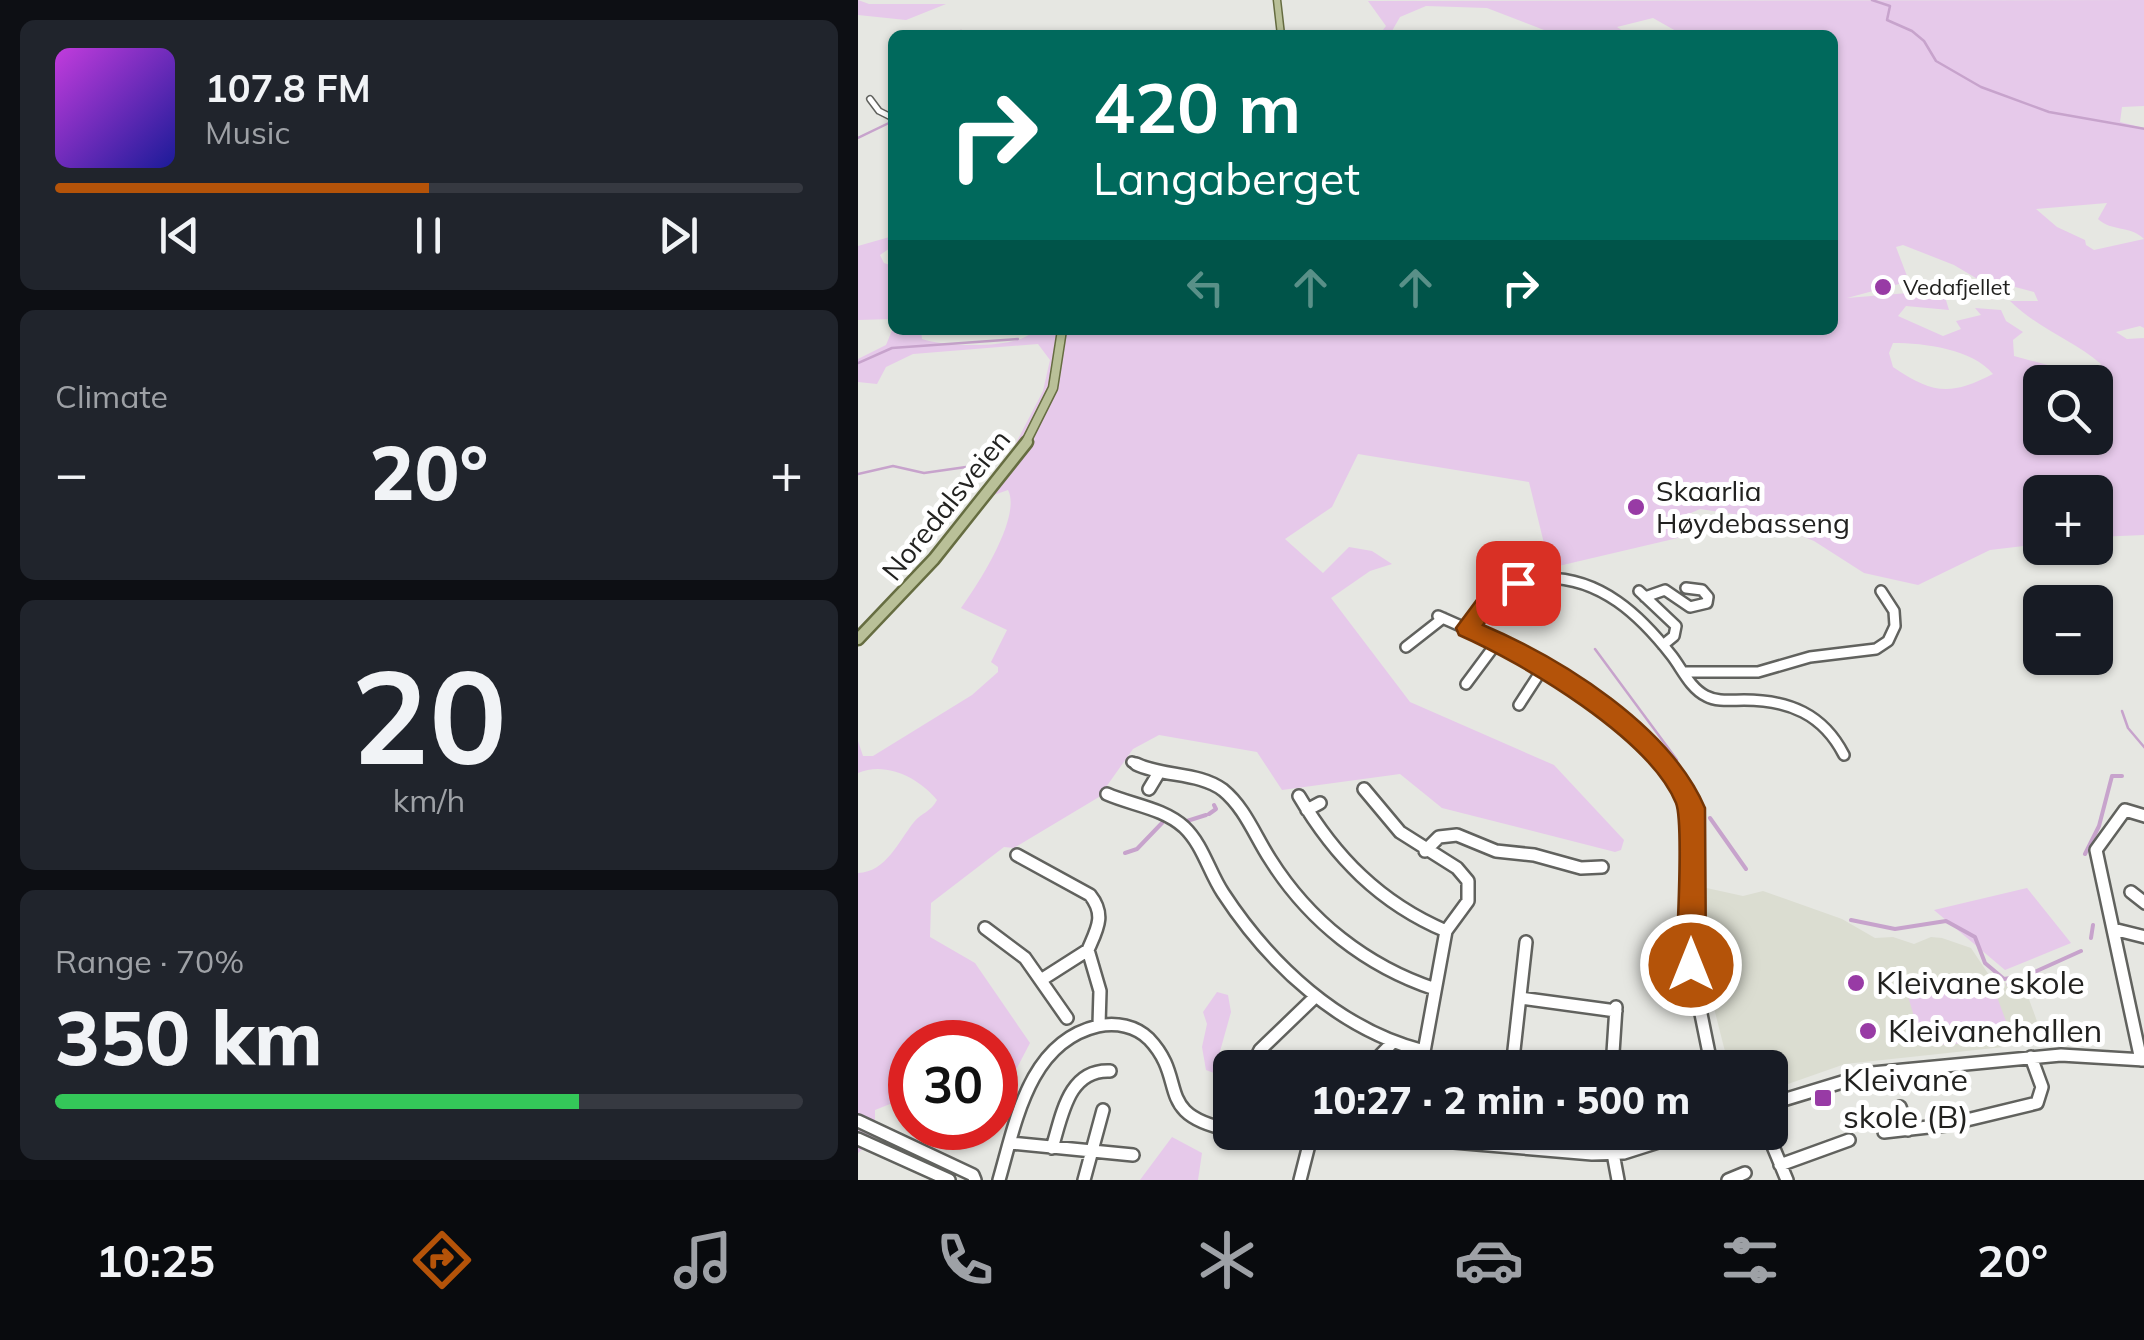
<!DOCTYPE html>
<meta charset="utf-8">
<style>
:root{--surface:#171b24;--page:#20242c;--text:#f1f3f6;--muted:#9ea1a6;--line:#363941;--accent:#b45309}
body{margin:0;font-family:Mulish,sans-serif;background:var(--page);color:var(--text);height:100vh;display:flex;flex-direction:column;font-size:38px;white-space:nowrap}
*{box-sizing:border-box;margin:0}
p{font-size:32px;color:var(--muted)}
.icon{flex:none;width:55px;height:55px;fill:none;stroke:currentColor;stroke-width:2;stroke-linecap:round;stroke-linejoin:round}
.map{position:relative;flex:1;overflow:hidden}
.details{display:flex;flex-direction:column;gap:20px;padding:20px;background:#0d0f14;width:858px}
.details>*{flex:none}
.guide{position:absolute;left:30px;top:30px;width:950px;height:305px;border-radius:15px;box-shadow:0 2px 8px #0004;background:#00695c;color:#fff;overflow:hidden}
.buttons{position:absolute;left:1165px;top:365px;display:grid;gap:20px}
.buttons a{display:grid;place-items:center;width:90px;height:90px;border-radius:15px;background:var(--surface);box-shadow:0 2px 8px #0004;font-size:50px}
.speed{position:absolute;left:30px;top:1020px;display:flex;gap:20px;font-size:50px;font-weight:700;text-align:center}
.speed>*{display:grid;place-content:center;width:130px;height:130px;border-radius:50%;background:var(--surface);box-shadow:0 2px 8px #0004;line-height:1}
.speed .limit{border:15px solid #d22;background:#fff;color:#111}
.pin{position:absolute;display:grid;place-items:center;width:85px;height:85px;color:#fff;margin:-42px;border-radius:20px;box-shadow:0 5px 15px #0006}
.me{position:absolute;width:110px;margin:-55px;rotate:0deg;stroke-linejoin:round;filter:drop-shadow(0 0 8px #0008)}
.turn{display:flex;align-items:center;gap:35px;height:210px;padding:0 40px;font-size:45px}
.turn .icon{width:130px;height:130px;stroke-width:2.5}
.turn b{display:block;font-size:70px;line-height:85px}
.lanes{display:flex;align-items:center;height:95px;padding:0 40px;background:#0003;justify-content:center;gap:50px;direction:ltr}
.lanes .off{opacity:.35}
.big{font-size:75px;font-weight:800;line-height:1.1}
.details .widget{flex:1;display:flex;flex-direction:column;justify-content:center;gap:15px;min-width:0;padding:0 35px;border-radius:15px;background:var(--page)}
.details .dial{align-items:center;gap:0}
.dial b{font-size:130px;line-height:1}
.song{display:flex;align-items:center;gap:30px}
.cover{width:120px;height:120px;border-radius:15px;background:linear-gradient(135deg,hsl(290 70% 55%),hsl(240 70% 35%))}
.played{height:10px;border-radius:5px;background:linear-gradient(90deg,var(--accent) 50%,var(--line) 50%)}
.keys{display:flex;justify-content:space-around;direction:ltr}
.heat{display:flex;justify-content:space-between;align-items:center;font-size:55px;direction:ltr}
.charge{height:15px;border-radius:8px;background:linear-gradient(90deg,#34c759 70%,var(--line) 0)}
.trip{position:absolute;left:355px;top:1050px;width:575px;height:100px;border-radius:15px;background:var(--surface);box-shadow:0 2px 8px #0004;font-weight:800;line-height:100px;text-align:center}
.tab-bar{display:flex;height:160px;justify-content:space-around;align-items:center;background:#090b0e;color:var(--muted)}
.tab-bar .icon{width:70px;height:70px}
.tab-bar .current{color:var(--accent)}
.tab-bar b{font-size:45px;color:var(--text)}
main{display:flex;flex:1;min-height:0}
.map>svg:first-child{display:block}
.built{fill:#dbddd1}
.green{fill:#e6c9ea;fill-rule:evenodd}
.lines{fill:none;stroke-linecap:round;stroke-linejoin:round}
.stream-far1{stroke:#c7a3cc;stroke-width:2.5}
.stream{stroke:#c7a3cc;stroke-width:4}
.minor-far2-casing{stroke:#61625e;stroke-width:8}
.minor-far1-casing{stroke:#61625e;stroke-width:14}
.minor-casing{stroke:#61625e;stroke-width:16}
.major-far2-casing{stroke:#666d41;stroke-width:9}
.major-far1-casing{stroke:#666d41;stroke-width:11}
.major-casing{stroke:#666d41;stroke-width:15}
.minor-far2{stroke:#fff;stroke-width:5}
.minor-far1{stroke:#fff;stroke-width:9}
.minor{stroke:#fff;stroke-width:11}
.major-far2{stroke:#b9c098;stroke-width:6}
.major-far1{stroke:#b9c098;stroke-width:8}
.major{stroke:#b9c098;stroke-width:10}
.route{fill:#b45309;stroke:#753606;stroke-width:2.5}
.poi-dot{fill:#983ba5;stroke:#fff;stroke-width:4}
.labels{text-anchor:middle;stroke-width:10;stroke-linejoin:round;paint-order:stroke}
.far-poi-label{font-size:22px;fill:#222220;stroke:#fff;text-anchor:start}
.poi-label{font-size:28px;fill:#222220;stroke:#fff;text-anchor:start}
.street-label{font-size:28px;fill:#222220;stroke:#fff}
.near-poi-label{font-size:32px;fill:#222220;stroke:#fff;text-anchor:start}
</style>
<main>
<section class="details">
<div class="widget">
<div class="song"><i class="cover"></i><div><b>107.8 FM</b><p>Music</p></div></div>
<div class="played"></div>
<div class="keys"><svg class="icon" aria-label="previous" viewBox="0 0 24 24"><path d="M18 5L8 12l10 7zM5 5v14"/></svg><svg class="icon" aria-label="pause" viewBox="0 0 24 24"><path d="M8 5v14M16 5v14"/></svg><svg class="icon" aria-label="next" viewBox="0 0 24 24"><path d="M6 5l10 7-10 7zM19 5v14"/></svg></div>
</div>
<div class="widget"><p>Climate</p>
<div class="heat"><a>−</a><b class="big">20°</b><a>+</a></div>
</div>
<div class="widget dial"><b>20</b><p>km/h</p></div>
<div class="widget"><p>Range · 70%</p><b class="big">350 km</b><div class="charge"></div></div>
</section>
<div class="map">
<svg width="1287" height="1180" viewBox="0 0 1287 1180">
<rect width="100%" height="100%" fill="#e6e7e2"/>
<!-- built -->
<path class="built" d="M 844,887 L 885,896 L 905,891 L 984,919 L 1017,938 L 1035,937 L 1056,944 L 1073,937 L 1084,938 L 1113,948 L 1131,975 L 1169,994 L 1183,1032 L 1179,1033 L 1182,1043 L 987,1064 L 913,1090 L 912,1068 L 871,1067 L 846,969 Z"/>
<!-- green -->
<path class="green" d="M 0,0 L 11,4 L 88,4 L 48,20 L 0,15 Z
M 1286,0 L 1286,106 L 1264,107 L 1262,122 L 1286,128 L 1286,328 L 1282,326 L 1258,332 L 1269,339 L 1286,338 L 1286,535 L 1238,537 L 1238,492 L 1182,492 L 1182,544 L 1132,550 L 1060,585 L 1006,573 L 956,541 L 895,517 L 842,509 L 826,516 L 841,533 L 692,568 L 671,482 L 500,454 L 474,507 L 427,539 L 465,573 L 491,547 L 514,551 L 534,564 L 512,571 L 473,598 L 552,702 L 696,765 L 766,840 L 763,850 L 757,852 L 584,808 L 542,774 L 424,790 L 399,752 L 301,735 L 275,749 L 241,797 L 156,848 L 146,847 L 73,903 L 72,937 L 117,963 L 172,1043 L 151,1083 L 138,1083 L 138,1042 L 52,1042 L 52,1096 L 17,1110 L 17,1139 L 0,1153 L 0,873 C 28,872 40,842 56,822 C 63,813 73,812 79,800 C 61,778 28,761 0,773 L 0,741 L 5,756 L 15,756 L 114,695 L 140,672 L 140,667 L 133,662 L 149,630 L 103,608 C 119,586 164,517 150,490 L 130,497 L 185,391 L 192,360 L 180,344 L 55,354 L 28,367 L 19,384 L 0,382 L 0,359 L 28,345 L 35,328 L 63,330 L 64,339 C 87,347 162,350 176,330 L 975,330 L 975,35 L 825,35 L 795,18 L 759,27 L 771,35 L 699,35 L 629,8 L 568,6 L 542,17 L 534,31 L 542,35 L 521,35 L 528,26 L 510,1 ZM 1249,203 L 1240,219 C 1254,232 1272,225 1286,239 L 1236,250 L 1228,245 L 1227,240 L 1199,227 L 1178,209 ZM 1045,245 L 1096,265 L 1143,293 L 1146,284 L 1176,292 L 1180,301 L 1152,301 C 1179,328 1215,340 1243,364 L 1238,371 L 1219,373 L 1156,356 L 1155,340 L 1165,332 L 1148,321 L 1143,310 L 1117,308 L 1123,315 L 1098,321 L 1103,329 L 1085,336 L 1040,316 L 1048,306 L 1091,310 L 1087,297 L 1075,291 L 989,298 L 1041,284 L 1049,276 L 1038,247 ZM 1035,343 C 1067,343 1114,349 1135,374 C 1092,396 1075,394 1035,367 L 1031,353 ZM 1182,382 L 1238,382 L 1238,438 L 1182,438 Z
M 35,236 L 35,246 L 22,255 L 26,263 L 35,266 L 35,319 L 0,320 L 0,246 Z
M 1169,888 L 1213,943 L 1147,970 L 1076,910 Z
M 1132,978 L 1155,1040 L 1065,1046 L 1046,983 Z
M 359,992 L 370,995 L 373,1012 L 356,1073 L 348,1070 L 344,1047 L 349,1024 L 345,1012 Z
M 314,1137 L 344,1153 L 340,1180 L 282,1180 Z"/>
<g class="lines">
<!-- stream-far1 -->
<path class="stream-far1" d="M 1014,0 L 1032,6 L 1029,20 L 1054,31 L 1066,41 L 1078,61 L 1123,87 L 1191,112 L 1287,129
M 102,35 L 103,31
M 0,138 L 35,121
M 0,363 L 34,348 L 160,339
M 0,474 L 35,466 L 66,473 L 122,465
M 737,649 L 819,760
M 1264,711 L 1270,728 L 1287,748"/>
<!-- stream -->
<path class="stream" d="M 351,814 L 358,809 L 356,805
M 852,818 L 888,869
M 329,821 L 348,815
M 267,853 L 279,849 L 304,823
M 1227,854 L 1241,826 L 1254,776 L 1264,776
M 993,920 L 1037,929 L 1088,921 L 1117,937 L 1127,963 L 1146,979 L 1160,977
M 1233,938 L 1235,925
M 1150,984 L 1223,951"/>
<defs>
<path id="minor-far2" d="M 12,99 L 21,111 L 35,118"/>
<path id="minor-far1" d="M 781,591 L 818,626 L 816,636 L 805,645
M 787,597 L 807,590 L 832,607 L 849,603 L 850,597 L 844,590 L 828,588
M 580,616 C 640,642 714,677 764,720 C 779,733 792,751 806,766
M 610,629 C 629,597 649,578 688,578 C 743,578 782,615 814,656 C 824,669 832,688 848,696 C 859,702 873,700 886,700 C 931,700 965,714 986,755
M 548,647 L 585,618
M 827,672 L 900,672 L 952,657 L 1018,649 L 1030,641 L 1037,626 L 1036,611 L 1023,591
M 608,684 L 640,641
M 661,705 L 685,668
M 274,762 L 283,766"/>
<path id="minor" d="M 278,764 C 305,777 341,772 365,790 C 387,808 397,836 412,859 C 451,921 508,966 577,989
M 804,764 L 822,784 L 833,808 L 833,965 L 854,1068
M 291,789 L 300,774
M 506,789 L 542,832 L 599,868 L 610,881 L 610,901 L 588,931 L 563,1068
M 249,794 C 274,805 305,808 326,827 C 345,845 351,872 365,893 C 412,965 482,1030 566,1051
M 441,796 C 477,857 522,903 588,931
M 449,810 L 462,803
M 567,851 L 581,837 L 599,835 L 638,851 L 676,855 L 723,868 L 744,867
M 159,855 L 232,895 C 248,915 239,929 230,950
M 1273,892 L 1287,903
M 127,928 L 167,958 L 209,1018
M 1255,929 L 1287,937
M 183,980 L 230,950 L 242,991 L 241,1025
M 662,998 L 758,1011
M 1283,1060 L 1238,850 L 1267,810 L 1287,816
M 393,1068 L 402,1050 L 457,997
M 510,1068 L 535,1042
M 654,1068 L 668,942
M 754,1068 L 758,1007
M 912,1104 L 1014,1073 L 1203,1055 L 1287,1060
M 1042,1107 L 1050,1130
M 0,1121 L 115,1175 L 117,1180
M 427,1132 L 502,1134 L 734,1154 L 766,1153 L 832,1132
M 751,1132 L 760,1180
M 909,1132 L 929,1180
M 1026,1132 L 1088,1125 L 1179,1103 L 1184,1087 L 1173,1057
M 0,1139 L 91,1180
M 152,1143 L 275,1155
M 194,1148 C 204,1116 210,1069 252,1071
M 922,1165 L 991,1140
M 141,1180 C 158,1121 171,1042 240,1026 C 258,1022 278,1026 291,1039 C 331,1081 294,1114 372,1130
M 226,1180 L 245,1110
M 442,1180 L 454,1133
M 870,1180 L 887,1173"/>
<path id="major-far2" d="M 419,0 L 423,35"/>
<path id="major-far1" d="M 167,444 L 195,388 L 204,330"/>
<path id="major" d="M 0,639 L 76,559 L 169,442"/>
</defs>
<!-- minor-far2 casing -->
<use href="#minor-far2" class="minor-far2-casing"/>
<!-- minor-far1 casing -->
<use href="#minor-far1" class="minor-far1-casing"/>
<!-- minor casing -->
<use href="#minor" class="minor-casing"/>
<!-- major-far2 casing -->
<use href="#major-far2" class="major-far2-casing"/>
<!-- major-far1 casing -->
<use href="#major-far1" class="major-far1-casing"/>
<!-- major casing -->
<use href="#major" class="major-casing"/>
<!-- minor-far2 -->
<use href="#minor-far2" class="minor-far2"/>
<!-- minor-far1 -->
<use href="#minor-far1" class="minor-far1"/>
<!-- minor -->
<use href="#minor" class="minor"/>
<!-- major-far2 -->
<use href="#major-far2" class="major-far2"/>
<!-- major-far1 -->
<use href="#major-far1" class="major-far1"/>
<!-- major -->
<use href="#major" class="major"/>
</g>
<!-- route -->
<path class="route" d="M 660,574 L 668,577 L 671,583 L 668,589 L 643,601 L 625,625 C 705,659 812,726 847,808 L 848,965 L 844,975 L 833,980 L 823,975 L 818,965 C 819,936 826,823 818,803 C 791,738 665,663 601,635 L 598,628 L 627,589 Z"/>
<!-- markers -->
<g class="poi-dot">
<circle cx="1025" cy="287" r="10"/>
<circle cx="778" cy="507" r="10"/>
<circle cx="998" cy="983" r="10"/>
<circle cx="1010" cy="1031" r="10"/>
<rect x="955" y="1088" width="20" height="20" rx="5"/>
</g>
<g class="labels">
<!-- far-poi labels -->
<g class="far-poi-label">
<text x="1045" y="295">Vedafjellet</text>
</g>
<!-- poi labels -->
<g class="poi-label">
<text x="798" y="501">Skaarlia<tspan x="798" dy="32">Høydebasseng</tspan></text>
</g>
<!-- street labels -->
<g class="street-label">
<text transform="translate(88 505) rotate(-51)" y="10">Noredalsveien</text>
</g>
<!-- near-poi labels -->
<g class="near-poi-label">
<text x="1018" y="994">Kleivane skole</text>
<text x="1030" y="1042">Kleivanehallen</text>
<text x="985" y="1091">Kleivane<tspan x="985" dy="37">skole (B)</tspan></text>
</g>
</g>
</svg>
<div class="buttons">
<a><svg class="icon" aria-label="search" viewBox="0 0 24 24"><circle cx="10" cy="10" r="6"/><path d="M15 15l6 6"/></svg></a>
<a>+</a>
<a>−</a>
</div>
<div class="speed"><div class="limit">30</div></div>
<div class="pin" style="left:660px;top:583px;background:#d93025"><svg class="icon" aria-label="arrive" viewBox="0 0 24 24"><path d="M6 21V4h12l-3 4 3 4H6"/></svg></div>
<svg class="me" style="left:833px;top:965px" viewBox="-20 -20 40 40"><circle r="17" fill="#b45309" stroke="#fff" stroke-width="3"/><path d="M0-11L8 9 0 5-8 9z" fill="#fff"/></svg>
<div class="trip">10:27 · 2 min · 500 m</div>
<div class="guide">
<div class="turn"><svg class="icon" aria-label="right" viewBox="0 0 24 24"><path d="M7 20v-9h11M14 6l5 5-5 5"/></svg><div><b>420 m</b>Langaberget</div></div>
<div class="lanes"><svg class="icon off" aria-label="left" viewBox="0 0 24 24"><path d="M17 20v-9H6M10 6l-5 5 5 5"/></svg><svg class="icon off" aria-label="ahead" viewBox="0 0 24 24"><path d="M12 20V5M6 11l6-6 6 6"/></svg><svg class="icon off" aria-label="ahead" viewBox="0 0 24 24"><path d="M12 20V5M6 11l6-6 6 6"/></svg><svg class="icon" aria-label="right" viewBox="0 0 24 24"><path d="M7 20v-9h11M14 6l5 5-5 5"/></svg></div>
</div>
</div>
</main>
<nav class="tab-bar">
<b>10:25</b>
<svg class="icon current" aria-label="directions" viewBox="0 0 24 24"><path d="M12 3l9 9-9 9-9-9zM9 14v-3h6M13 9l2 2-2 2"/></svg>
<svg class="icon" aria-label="music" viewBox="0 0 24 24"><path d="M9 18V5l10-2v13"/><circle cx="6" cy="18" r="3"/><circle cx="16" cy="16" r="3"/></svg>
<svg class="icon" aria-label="phone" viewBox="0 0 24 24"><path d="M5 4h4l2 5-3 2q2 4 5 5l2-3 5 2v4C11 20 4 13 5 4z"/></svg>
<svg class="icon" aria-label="climate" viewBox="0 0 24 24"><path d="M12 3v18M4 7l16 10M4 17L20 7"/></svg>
<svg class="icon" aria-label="car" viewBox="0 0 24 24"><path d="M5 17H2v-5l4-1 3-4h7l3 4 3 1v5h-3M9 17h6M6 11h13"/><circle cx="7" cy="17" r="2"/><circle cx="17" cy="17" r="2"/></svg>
<svg class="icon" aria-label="filters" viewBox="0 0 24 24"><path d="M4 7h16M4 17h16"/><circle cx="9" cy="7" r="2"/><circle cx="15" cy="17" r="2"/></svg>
<b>20°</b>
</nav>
